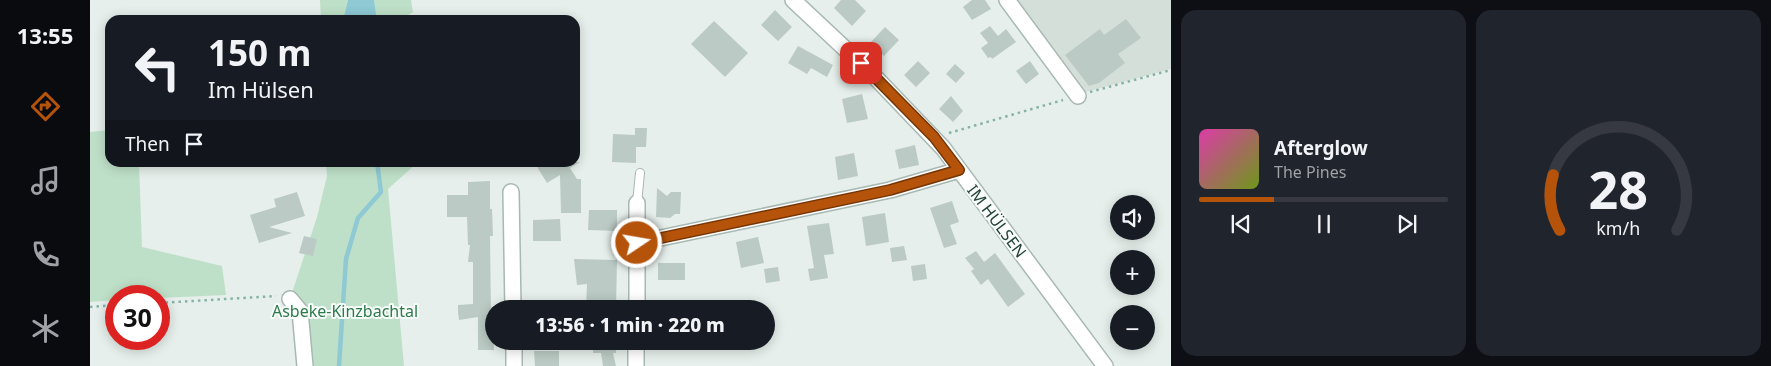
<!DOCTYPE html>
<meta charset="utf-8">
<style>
:root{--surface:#171b24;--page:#20242c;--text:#f1f3f6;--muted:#9ea1a6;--line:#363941;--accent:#b45309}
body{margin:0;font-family:"Noto Sans",sans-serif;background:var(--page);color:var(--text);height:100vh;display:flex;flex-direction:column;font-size:19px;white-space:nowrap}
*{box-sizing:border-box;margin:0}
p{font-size:16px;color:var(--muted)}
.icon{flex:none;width:28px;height:28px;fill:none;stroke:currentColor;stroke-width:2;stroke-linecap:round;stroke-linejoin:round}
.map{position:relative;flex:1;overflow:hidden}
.drawer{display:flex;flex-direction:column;gap:10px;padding:10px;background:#0d0f14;width:600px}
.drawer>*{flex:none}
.top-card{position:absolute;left:15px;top:15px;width:475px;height:152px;border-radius:15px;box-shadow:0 2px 12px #0003;background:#171b24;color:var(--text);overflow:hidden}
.controls{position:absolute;left:1020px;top:195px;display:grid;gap:10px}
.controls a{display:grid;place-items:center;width:45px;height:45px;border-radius:50%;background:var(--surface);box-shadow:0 2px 12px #0003;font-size:25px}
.speed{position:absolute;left:15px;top:285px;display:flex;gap:10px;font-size:25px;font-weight:700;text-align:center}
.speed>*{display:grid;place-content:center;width:65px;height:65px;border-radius:50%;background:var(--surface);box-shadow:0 2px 12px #0003;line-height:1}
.speed .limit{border:8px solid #d22;background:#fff;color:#111}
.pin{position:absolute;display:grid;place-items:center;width:42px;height:42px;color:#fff;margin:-21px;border-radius:10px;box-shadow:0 2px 8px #0006}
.me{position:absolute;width:55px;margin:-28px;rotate:78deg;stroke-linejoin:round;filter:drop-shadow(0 0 4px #0008)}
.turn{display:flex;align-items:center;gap:18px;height:105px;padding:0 20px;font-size:22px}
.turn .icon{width:65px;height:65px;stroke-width:2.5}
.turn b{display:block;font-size:35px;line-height:42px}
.then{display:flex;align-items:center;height:48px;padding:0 20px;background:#0003;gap:10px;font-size:19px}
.drawer .widget{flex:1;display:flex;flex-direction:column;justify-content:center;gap:8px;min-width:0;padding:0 18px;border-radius:15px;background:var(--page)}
.drawer .dial{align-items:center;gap:0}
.dial svg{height:130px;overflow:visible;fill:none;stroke:var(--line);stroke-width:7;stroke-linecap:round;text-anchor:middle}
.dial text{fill:var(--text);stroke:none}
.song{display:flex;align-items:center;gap:15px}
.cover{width:60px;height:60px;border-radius:8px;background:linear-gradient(135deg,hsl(320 70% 55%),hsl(80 70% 35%))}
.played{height:5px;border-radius:2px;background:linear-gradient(90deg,var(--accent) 30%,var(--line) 30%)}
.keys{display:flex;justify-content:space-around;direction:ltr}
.drawer .tiles{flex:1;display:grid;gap:10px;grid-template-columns:repeat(2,1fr)}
.trip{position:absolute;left:395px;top:300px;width:290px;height:50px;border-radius:25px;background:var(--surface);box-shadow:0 2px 12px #0003;font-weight:800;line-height:50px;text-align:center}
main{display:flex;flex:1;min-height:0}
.dock{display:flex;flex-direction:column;width:90px;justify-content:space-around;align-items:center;background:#090b0e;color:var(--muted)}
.dock .icon{width:35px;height:35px}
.dock .active{color:var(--accent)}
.dock b{font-size:22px;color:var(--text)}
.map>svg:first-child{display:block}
.built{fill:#d4dfda}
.green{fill:#bfe0c8}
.water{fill:#8ec9d4}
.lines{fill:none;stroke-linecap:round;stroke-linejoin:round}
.stream{stroke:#8ec9d4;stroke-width:4.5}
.building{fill:#bbcac4}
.lane-casing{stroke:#a8b8b2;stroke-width:10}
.street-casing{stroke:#a8b8b2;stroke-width:18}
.path{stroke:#86b3a5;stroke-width:2.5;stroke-dasharray:2.5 4;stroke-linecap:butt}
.lane{stroke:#fff;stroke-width:8}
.street{stroke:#fff;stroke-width:15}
.route-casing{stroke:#753606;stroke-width:12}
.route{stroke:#b45309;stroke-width:9}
.labels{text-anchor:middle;stroke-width:4;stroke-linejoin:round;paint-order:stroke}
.street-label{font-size:16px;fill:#24423a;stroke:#f7fbf9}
.park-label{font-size:16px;fill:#2d7a4b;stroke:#f7fbf9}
</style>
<main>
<nav class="dock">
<b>13:55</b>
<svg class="icon active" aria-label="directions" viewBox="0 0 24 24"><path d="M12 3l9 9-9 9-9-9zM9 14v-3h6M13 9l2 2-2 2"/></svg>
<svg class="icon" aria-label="music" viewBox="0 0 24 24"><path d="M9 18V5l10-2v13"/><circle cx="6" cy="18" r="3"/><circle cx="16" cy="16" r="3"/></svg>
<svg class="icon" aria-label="phone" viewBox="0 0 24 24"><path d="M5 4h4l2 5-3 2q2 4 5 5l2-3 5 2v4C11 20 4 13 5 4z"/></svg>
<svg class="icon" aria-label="climate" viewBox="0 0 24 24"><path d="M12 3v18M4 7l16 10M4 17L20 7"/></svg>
</nav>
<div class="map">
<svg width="1081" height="366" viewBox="0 0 1081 366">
<rect width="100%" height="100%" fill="#e6efeb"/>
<!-- built -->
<path class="built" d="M 923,0 L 1081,0 L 1081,69 L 992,93 Z"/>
<!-- green -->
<path class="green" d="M 230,0 L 258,0 L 254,16 L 271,20 L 231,20 Z
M 284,0 L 321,0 L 323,12 L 310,20 L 287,20 Z
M 20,130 L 20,162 L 49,163 L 52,247 L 132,266 L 136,295 L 69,298 L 69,296 L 26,296 L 26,300 L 0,302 L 0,132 Z
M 236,163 L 327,163 L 298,189 L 314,366 L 207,366 L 200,299 L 227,217 L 237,176 Z"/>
<!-- water -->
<path class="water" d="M 258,0 L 284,0 L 287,20 L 271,20 L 254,16 Z"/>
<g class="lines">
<!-- stream -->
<path class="stream" d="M 249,366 L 256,259 L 268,218 L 291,192 L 287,162"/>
</g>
<!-- building -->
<path class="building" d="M 751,0 L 765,0 L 776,11 L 762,26 L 744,8 Z
M 882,0 L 895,0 L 901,9 L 882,20 L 873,7 Z
M 685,10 L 702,27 L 688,41 L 671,25 Z
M 1036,19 L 1051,38 L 1028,54 L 1035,63 L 1009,83 L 999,86 L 975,55 L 1010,29 L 1014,35 Z
M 624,21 L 658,53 L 635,77 L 601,44 Z
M 900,26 L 908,36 L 916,29 L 926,42 L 902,59 L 901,57 L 898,58 L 891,48 L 898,43 L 890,33 Z
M 795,27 L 809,40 L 794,56 L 780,43 Z
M 708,46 L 743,65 L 737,77 L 721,68 L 717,74 L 698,63 Z
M 828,61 L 840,73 L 826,87 L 814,75 Z
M 940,61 L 949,74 L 936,84 L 926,71 Z
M 865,64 L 875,73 L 866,83 L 856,74 Z
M 772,94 L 778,119 L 757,123 L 752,99 Z
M 861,96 L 873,111 L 863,122 L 849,109 Z
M 545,128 L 557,128 L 556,147 L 546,147 L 546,163 L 522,162 L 523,134 L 545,135 Z
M 825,145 L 829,165 L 809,169 L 805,150 Z
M 764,153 L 768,176 L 748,180 L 745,157 Z
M 444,162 L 490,162 L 480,168 L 487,179 L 491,179 L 491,213 L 471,213 L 470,175 L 457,183 Z
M 400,181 L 400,209 L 402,209 L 403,236 L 400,236 L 401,318 L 404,318 L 404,350 L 388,350 L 388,317 L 369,320 L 368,312 L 368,305 L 383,304 L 383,262 L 378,262 L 380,245 L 378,245 L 377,217 L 357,217 L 357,195 L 378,195 L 378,182 Z
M 567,188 L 577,196 L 581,192 L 591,192 L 590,214 L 585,214 L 580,218 L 566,217 Z
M 207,192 L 215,216 L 179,227 L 202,233 L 169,243 L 160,215 L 186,207 L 184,199 Z
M 862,201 L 869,222 L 860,225 L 867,244 L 854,248 L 840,208 Z
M 499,210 L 527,210 L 527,231 L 498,230 Z
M 795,213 L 799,242 L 776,246 L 772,217 Z
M 470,219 L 471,241 L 443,241 L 443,220 Z
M 739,223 L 744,254 L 734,255 L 738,278 L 720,281 L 718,269 L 724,268 L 717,226 Z
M 214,236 L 227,239 L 223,256 L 209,253 Z
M 668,237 L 674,263 L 651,268 L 646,242 Z
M 814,246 L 817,260 L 802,262 L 800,248 Z
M 886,251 L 894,262 L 905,253 L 935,294 L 918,307 L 898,279 L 891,285 L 881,271 L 884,269 L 875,258 Z
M 484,259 L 527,260 L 526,309 L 496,309 L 497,284 L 487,285 Z
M 568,263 L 595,263 L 595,280 L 568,280 Z
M 835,264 L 837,279 L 823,281 L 821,266 Z
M 688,267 L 690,281 L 676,283 L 674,269 Z
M 503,341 L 526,341 L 526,353 L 523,353 L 526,366 L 513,366 L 511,353 L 503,353 Z
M 444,351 L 469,351 L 469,366 L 445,366 Z"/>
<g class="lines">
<defs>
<path id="lane" d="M 547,203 L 550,173"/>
<path id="street" d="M 703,0 L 784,76 L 853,148 L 1015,366
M 917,0 L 988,96
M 421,192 L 423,309
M 547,243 L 800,190 L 869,170
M 200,299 L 210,311 L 215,366
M 547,309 L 547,203
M 424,341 L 424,366
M 546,366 L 546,341"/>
</defs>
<!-- lane casing -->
<use href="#lane" class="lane-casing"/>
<!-- street casing -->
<use href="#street" class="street-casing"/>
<!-- path -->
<path class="path" d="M 1000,92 L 1081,70
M 859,133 L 973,100
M 69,303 L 186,296
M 0,307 L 26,305"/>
<!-- lane -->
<use href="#lane" class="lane"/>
<!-- street -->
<use href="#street" class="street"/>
</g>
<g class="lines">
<defs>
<path id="route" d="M 547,243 L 800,190 L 869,170 L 844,137 L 771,63"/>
</defs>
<!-- route casing -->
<use href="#route" class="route-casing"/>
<!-- route -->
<use href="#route" class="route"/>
</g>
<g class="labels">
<!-- street labels -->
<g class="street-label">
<text transform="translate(907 221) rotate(53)" y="6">IM HÜLSEN</text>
</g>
<!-- park labels -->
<g class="park-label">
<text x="255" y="317">Asbeke-Kinzbachtal</text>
</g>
</g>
</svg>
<div class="controls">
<a><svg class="icon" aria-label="sound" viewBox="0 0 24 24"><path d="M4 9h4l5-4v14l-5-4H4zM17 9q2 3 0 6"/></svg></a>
<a>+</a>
<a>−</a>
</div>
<div class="speed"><div class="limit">30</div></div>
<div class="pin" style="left:771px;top:63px;background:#d93025"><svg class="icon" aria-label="arrive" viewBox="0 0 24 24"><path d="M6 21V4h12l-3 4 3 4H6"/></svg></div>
<svg class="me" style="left:547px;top:243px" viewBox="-20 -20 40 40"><circle r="17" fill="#b45309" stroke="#fff" stroke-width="3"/><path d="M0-11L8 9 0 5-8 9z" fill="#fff"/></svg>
<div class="trip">13:56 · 1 min · 220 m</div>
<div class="top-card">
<div class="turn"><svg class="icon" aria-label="left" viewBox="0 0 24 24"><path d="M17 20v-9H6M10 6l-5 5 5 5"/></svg><div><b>150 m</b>Im Hülsen</div></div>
<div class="then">Then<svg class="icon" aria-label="arrive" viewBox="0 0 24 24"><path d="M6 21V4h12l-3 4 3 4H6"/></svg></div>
</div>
</div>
<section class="drawer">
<div class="tiles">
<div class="widget">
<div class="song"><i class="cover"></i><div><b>Afterglow</b><p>The Pines</p></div></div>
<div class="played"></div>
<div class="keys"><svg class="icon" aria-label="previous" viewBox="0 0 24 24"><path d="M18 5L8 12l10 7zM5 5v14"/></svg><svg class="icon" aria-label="pause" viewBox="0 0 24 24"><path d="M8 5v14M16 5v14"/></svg><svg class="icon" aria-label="next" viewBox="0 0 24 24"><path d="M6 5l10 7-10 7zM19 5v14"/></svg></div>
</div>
<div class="widget dial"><svg viewBox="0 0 100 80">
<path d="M14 69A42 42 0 1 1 86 69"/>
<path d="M14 69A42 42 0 0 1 10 35" stroke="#b45309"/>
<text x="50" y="56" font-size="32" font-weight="700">28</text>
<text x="50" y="72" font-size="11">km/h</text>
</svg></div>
</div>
</section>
</main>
